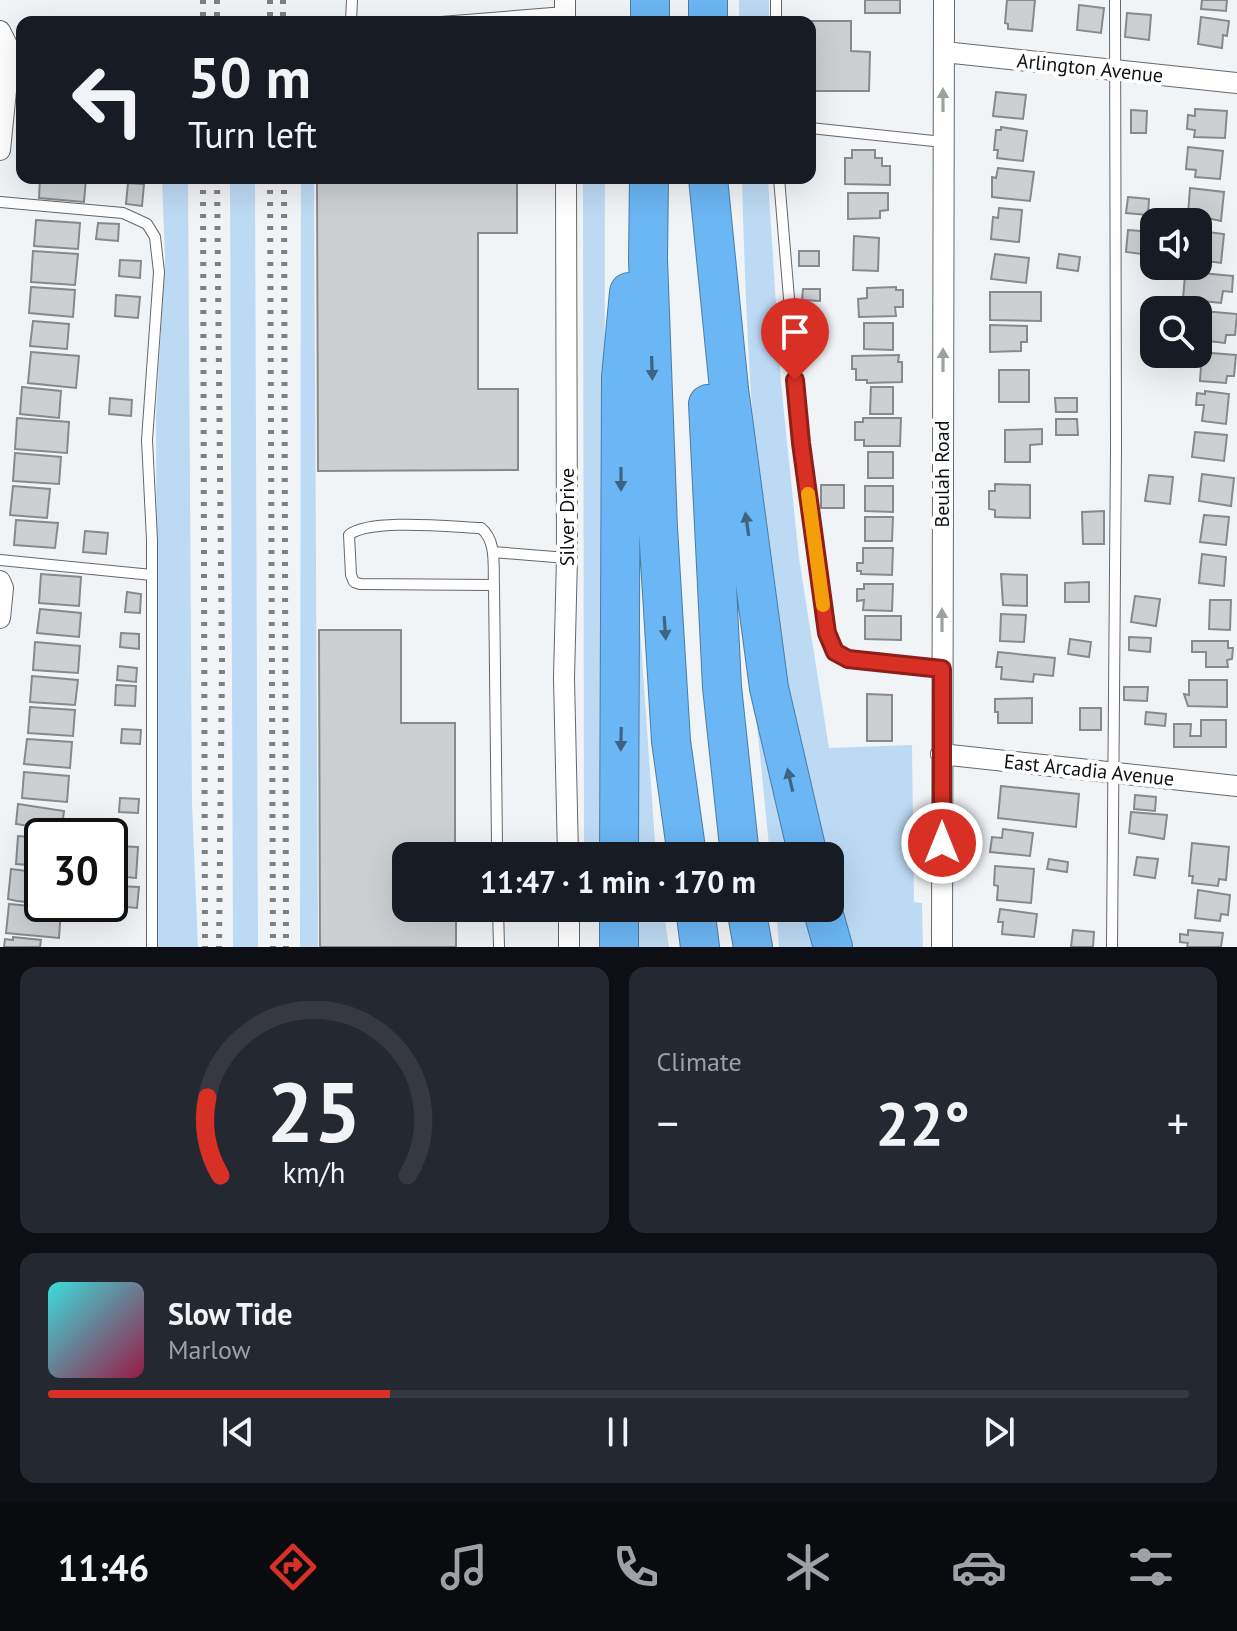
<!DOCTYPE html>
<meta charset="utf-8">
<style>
:root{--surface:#171b24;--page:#242831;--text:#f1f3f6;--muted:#9ea1a6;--line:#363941;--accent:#d93025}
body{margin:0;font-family:"PT Sans",sans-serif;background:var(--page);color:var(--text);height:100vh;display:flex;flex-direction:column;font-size:30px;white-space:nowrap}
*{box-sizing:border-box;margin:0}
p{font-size:26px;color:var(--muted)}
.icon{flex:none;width:44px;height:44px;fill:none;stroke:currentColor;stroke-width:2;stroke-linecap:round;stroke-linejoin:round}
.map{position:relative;height:947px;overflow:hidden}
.drawer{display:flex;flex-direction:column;gap:20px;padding:20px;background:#0d0f14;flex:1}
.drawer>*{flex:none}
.banner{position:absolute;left:16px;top:16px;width:800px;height:168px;border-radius:16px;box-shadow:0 8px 32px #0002;background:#171b24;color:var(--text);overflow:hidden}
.controls{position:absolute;left:1140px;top:208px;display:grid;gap:16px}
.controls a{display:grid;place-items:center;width:72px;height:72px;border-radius:16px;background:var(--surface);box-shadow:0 8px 32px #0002;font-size:40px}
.speed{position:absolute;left:24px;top:818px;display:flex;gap:16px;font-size:40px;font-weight:700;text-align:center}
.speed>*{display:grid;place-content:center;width:104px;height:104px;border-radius:50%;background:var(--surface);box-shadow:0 8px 32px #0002;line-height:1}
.speed .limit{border:4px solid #111;border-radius:12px;background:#fff;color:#111}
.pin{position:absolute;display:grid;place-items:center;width:68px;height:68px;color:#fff;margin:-82px -34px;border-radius:50% 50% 50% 0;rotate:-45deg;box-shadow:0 0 8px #0007}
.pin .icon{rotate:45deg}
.me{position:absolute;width:88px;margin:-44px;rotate:0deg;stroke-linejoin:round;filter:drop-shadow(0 0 6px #0008)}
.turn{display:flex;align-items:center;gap:28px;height:168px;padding:0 40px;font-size:36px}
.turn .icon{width:104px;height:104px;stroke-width:2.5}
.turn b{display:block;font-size:56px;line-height:68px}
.big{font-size:60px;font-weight:700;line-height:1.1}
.drawer .card{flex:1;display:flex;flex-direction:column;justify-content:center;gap:12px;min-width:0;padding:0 28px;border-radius:16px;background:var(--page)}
.drawer .dial{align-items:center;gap:0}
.dial svg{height:208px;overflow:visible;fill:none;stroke:var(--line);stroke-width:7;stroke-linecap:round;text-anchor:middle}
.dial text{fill:var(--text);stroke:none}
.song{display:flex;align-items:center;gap:24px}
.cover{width:96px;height:96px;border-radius:12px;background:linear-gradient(135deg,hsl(180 70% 55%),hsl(340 70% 35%))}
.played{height:8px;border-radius:4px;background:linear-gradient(90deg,var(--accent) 30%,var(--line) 30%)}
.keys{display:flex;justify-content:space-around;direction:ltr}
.heat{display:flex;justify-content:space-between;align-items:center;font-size:44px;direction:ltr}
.drawer .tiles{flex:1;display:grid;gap:20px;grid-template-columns:1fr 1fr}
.card:last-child{grid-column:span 2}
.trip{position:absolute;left:392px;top:842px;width:452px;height:80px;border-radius:16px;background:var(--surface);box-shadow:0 8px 32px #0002;font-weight:700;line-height:80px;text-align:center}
.menu{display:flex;height:128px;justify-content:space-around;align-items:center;background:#090b0e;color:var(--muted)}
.menu .icon{width:56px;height:56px}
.menu .on{color:var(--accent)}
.menu b{font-size:36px;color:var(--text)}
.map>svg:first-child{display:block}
.green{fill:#bddaf4}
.building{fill:#cdd0d3;stroke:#878a8c;stroke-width:2}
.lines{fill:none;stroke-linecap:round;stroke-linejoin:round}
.lane-casing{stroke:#65686b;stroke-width:12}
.street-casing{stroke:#65686b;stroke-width:22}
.highway-casing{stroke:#4b7ca5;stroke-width:40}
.lane{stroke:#fff;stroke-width:10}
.street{stroke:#fff;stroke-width:20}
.highway{stroke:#6bb6f4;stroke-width:38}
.rail{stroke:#7e8082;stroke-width:6;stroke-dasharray:4 8;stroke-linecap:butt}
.oneway{fill:#9fa0a0}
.oneway2{fill:#3e6483}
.route-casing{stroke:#8d1f18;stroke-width:20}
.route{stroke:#d93025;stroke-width:14}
.slow{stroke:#f59e0b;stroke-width:14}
.labels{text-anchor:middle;stroke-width:8;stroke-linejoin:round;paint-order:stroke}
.street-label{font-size:20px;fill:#101112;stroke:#fff}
</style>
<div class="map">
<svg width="1237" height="947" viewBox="0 0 1237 947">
<rect width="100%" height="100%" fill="#f1f4f7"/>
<!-- green -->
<path class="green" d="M 739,0 L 769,0 L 769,22 L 739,22 Z
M 162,178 L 188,178 L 192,804 L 198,947 L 158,947 L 156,415 L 165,259 Z
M 230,178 L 255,178 L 258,947 L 233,947 Z
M 301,178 L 314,178 L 318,947 L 300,947 Z
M 583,178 L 605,178 L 604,856 L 584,856 Z
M 742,178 L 768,178 L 781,383 L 799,558 L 829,748 L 912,745 L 914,902 L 922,903 L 923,947 L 845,947 L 830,891 L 830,856 L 820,856 C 806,789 788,722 778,655 C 754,496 746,338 742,178 Z
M 638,601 L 656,856 L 630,856 Z
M 755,705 L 793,856 L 770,856 Z
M 630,908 L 663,908 L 669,947 L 630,947 Z
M 776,908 L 806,908 L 815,947 L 779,947 Z"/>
<!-- building -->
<path class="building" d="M 865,0 L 900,0 L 900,13 L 865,13 Z
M 1007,0 L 1035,0 L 1032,31 L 1008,29 L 1008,24 L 1005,23 Z
M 1202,0 L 1227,0 L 1226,11 L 1201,9 Z
M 1079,5 L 1104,8 L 1101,33 L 1077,30 Z
M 1127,13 L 1151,15 L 1149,40 L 1125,37 Z
M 1201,17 L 1229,21 L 1227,36 L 1223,35 L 1222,48 L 1198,44 Z
M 798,21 L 851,21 L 851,51 L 870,52 L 869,91 L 810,91 L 810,22 Z
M 996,92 L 1026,95 L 1023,119 L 993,116 Z
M 1195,109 L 1227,111 L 1225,138 L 1194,137 L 1195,130 L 1187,129 L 1188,115 L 1195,116 Z
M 1131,110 L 1147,111 L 1146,133 L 1131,133 Z
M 1001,127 L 1027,131 L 1023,161 L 997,158 L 998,150 L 994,150 L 996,130 L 1001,130 Z
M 1188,147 L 1223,151 L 1220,179 L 1195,177 L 1196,170 L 1186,169 Z
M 852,150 L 875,150 L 875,158 L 882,158 L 882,166 L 890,166 L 890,185 L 845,184 L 845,158 L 852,158 Z
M 998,168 L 1034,172 L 1030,201 L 992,197 L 992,177 L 996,178 Z
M 40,178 L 86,178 L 84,202 L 39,198 Z
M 317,178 L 517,178 L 517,233 L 478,233 L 478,389 L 518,389 L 518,470 L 318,471 Z
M 128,183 L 144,184 L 142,206 L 126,204 Z
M 1190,188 L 1224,192 L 1221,221 L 1188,214 Z
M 848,193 L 888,193 L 888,210 L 880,211 L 880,218 L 848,219 Z
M 1128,197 L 1149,199 L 1148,215 L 1126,213 Z
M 999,208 L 1022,210 L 1019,242 L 991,239 L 993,217 L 998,218 Z
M 36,220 L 80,223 L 78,249 L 34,246 Z
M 98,223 L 119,224 L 118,241 L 96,239 Z
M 1128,230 L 1153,232 L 1150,255 L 1126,252 Z
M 1200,231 L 1224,234 L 1221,263 L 1198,260 Z
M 854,236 L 879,238 L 878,271 L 853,270 Z
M 33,251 L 78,254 L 75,285 L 31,282 Z
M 799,251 L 819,251 L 819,266 L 799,266 Z
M 995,254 L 1029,258 L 1026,283 L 991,279 Z
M 1059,254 L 1080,257 L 1078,271 L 1057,268 Z
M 120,260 L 141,261 L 140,278 L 119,276 Z
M 1201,273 L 1233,276 L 1232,292 L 1223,291 L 1221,303 L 1183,299 L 1185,275 L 1200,277 Z
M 31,287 L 75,290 L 73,317 L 29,313 Z
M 896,287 L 896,290 L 903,290 L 903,307 L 895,307 L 896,316 L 859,317 L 858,299 L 867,298 L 867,288 Z
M 803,289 L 820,289 L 820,301 L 802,300 Z
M 990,292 L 1041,292 L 1041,321 L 990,320 Z
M 116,295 L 140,297 L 138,318 L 115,316 Z
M 1203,311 L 1237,314 L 1235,335 L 1226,335 L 1225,343 L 1200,340 Z
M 33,321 L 69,324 L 67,349 L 30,346 Z
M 805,321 L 819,321 L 819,333 L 805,333 Z
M 864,323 L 893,323 L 893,350 L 864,349 Z
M 990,325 L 1027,326 L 1027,342 L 1021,342 L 1021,351 L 990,352 Z
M 31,352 L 79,356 L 76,388 L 28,383 Z
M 1198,352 L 1236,355 L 1234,376 L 1227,376 L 1226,383 L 1200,381 L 1201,366 L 1186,365 L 1187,354 L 1198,354 Z
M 899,355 L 898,362 L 902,362 L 902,382 L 867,383 L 867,380 L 856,380 L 856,369 L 852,369 L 852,356 Z
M 999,370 L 1029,370 L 1029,402 L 999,402 Z
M 22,387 L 61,391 L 59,418 L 20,414 Z
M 871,387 L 893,387 L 893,414 L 870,414 Z
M 1205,391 L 1229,394 L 1226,424 L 1202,421 L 1204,405 L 1196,405 L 1197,393 L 1205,394 Z
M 110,398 L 132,400 L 131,416 L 109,414 Z
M 1055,398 L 1077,398 L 1077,412 L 1056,412 Z
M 17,418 L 69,422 L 67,453 L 15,449 Z
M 863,418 L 901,418 L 900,446 L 864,446 L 864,440 L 855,440 L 855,422 L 863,422 Z
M 1056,419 L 1077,419 L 1078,435 L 1056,435 Z
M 1042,429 L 1042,444 L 1030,445 L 1030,462 L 1005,462 L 1005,430 Z
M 1195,432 L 1227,435 L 1224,461 L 1192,457 Z
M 868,452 L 893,452 L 893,478 L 868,478 Z
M 15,453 L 61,457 L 59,484 L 13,481 Z
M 1202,474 L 1234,478 L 1231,506 L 1199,501 Z
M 1149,475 L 1173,477 L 1170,504 L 1145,501 Z
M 995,484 L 1030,485 L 1030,518 L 995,517 L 995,510 L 989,509 L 989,491 L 995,491 Z
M 821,485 L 844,485 L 844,508 L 821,508 Z
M 13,486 L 50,489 L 47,518 L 10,515 Z
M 865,486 L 893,486 L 893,512 L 865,511 Z
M 1104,511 L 1104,544 L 1083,544 L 1082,512 Z
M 1204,515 L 1229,517 L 1226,545 L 1200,542 Z
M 865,517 L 893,517 L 892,541 L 865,541 Z
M 16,520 L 58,523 L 55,548 L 14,545 Z
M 85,531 L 108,533 L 106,554 L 83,552 Z
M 863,548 L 893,548 L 892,575 L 861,574 L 861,571 L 857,571 L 857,563 L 863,563 Z
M 1202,554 L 1226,557 L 1224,586 L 1199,583 Z
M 41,574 L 81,577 L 79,606 L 39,603 Z
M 1001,574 L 1027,575 L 1027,606 L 1003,605 Z
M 1089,582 L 1089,602 L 1065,602 L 1065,583 Z
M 864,584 L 893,584 L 892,611 L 863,610 L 864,600 L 857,601 L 857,589 L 864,589 Z
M 127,592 L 141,594 L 140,613 L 125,612 Z
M 1135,596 L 1160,599 L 1156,626 L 1131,622 Z
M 1210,600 L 1231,600 L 1230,630 L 1209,629 Z
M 40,609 L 81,613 L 79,637 L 37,633 Z
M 1001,614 L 1026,615 L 1024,642 L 1000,641 Z
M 865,616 L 901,616 L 901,640 L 865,639 Z
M 319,630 L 401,630 L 401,723 L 455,723 L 455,856 L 406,856 L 406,908 L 456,908 L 456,947 L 320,947 Z
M 121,633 L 139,634 L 139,649 L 120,647 Z
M 1129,637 L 1151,638 L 1150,652 L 1129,650 Z
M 1070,639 L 1091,642 L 1089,657 L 1068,654 Z
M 1192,641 L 1228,641 L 1228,648 L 1233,648 L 1232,659 L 1227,660 L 1228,667 L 1206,667 L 1206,652 L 1192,652 Z
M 35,642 L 80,646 L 78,673 L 33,670 Z
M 998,652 L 1055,658 L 1053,676 L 1034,674 L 1033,682 L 1001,679 L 1002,667 L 996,667 Z
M 118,666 L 137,668 L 136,682 L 117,680 Z
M 32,676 L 78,680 L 75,705 L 30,702 Z
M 1189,680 L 1227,680 L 1227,707 L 1188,706 L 1184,694 L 1189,695 Z
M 116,685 L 136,686 L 135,706 L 115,705 Z
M 1124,687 L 1148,687 L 1147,701 L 1124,700 Z
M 867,694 L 892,695 L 892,741 L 867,741 Z
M 1032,698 L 1032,723 L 998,723 L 998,712 L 995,712 L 995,699 Z
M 30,707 L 75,710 L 73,736 L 28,733 Z
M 1080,708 L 1101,708 L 1101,730 L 1080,730 Z
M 1146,712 L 1166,714 L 1165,726 L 1145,724 Z
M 1201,720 L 1226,720 L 1226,747 L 1174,747 L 1174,724 L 1191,724 L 1190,736 L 1201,736 Z
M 122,729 L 141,730 L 140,744 L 121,743 Z
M 27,739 L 72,742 L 70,768 L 24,764 Z
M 24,772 L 69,776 L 67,802 L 22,798 Z
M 1001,786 L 1079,794 L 1076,827 L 998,818 Z
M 1135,795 L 1156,797 L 1155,811 L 1134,809 Z
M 120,798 L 139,799 L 138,813 L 119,812 Z
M 18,804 L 64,811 L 62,826 L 55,826 L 54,830 L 16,824 Z
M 1131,812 L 1167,815 L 1164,839 L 1129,833 Z
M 1003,829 L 1033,833 L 1030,856 L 990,852 L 992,837 L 1002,838 Z
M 18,836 L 42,838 L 42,866 L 16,864 Z
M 1192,843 L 1229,847 L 1226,880 L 1219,879 L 1218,886 L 1192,883 L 1193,876 L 1189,876 Z
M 116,846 L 138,847 L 136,878 L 114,876 Z
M 1137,857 L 1158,859 L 1155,878 L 1134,875 Z
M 1049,859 L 1068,862 L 1067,872 L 1047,869 Z
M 995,866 L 1034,869 L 1031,903 L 997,900 L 998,886 L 994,885 Z
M 11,869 L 42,873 L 42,904 L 61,904 L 61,906 L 17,901 L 8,899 Z
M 117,886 L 139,887 L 137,908 L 116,906 Z
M 1198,890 L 1230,895 L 1228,915 L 1221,914 L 1220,921 L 1195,918 Z
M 9,904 L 61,909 L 59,938 L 6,933 Z
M 1000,909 L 1037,914 L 1034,937 L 1002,934 L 1003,922 L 998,922 Z
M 1073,930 L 1094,932 L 1093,947 L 1071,947 Z
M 1188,930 L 1223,933 L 1221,947 L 1187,947 L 1188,943 L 1180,942 L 1180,934 L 1188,935 Z
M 13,937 L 41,940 L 40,947 L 4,947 L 5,939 L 13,940 Z"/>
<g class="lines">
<defs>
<path id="lane" d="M 351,22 L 352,0
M 441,22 L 565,12
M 776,22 L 776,0
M 810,128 L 943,142
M 779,178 L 801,443 L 828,640 L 835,652 L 848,659 L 942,669
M 0,202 L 123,213 L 147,224 L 155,237 L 159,272 L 147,440 L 152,540 L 152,947
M 493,552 L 567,558
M 0,560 L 152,575
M 494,585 L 360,584 L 354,582 L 351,575 L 349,535 C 369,518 453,527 481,528 C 497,541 493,566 494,585 L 497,844 L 497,856
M 498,908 L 499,947
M 1112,947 L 1116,447 L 1115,0"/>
<path id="street" d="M 565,0 L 565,22
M 0,31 L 9,49 L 9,61 L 0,150
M 944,52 L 1237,83
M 566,178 L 567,558 L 564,678 L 568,856
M 0,581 L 3,588 L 0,618
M 941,754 L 1237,786
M 569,908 L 569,947
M 942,947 L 944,0"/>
<path id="highway" d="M 650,22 L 650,0
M 708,22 L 708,0
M 649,178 L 648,259 L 658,528 L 671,741 L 687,856
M 708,178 L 729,389 L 769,688 L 808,856
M 708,404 L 722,687 L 740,856
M 619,856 L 621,377 L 629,292
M 695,908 L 700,947
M 746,908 L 753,947
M 822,908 L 833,947
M 619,947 L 619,908"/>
</defs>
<!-- lane casing -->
<use href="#lane" class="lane-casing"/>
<!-- street casing -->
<use href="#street" class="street-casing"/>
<!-- highway casing -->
<use href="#highway" class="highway-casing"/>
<!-- lane -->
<use href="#lane" class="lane"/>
<!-- street -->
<use href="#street" class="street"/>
<!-- highway -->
<use href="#highway" class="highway"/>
<!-- rail -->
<path class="rail" d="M 203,0 L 203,22
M 217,0 L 217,22
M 270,0 L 270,22
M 283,0 L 283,22
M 203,178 L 205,947
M 217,178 L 222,662 L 219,947
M 270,178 L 273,947
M 284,178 L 286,947"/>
</g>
<!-- one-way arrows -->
<defs><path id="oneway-solid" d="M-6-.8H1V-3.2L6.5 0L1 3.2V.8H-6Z" transform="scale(2)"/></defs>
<g class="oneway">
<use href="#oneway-solid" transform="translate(943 100) rotate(-90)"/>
<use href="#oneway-solid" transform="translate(943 360) rotate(-90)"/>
<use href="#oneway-solid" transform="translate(942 620) rotate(-90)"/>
</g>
<g class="oneway2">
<use href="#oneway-solid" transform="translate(652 368) rotate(88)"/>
<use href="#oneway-solid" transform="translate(621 479) rotate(90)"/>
<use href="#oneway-solid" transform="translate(747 524) rotate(-98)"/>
<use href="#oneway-solid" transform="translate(665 628) rotate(86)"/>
<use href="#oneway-solid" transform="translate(621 739) rotate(91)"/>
<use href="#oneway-solid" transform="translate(790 780) rotate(-103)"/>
</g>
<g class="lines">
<defs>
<path id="route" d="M 795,380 L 801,443 L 827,633 L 835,652 L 848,659 L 942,669 L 942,843"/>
</defs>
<!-- route casing -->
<use href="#route" class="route-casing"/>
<!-- route -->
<use href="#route" class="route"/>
<!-- slow -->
<path class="slow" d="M 808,494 L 823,605"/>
</g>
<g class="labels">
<!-- street labels -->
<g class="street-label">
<text transform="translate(1090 68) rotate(6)" y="7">Arlington Avenue</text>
<text transform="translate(942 474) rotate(-90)" y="7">Beulah Road</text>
<text transform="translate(567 517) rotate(-90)" y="7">Silver Drive</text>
<text transform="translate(1089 770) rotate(6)" y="7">East Arcadia Avenue</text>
</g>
</g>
</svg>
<div class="controls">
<a><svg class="icon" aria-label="sound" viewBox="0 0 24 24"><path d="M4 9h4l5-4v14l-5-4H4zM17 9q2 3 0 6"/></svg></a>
<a><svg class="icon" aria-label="search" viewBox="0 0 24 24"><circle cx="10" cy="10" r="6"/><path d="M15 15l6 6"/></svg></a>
</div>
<div class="speed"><div class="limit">30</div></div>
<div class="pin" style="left:795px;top:380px;background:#d93025"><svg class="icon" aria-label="arrive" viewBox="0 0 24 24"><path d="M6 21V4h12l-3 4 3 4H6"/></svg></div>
<svg class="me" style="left:942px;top:843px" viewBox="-20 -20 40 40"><circle r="17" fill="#d93025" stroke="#fff" stroke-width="3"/><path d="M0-11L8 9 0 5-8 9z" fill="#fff"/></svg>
<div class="trip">11:47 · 1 min · 170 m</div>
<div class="banner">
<div class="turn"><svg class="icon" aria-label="left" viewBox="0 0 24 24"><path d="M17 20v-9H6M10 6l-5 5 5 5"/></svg><div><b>50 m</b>Turn left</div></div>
</div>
</div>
<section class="drawer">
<div class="tiles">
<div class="card dial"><svg viewBox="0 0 100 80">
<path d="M14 69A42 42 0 1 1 86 69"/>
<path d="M14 69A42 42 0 0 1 9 39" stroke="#d93025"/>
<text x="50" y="56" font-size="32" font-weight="700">25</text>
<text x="50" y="72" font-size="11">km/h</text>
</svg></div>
<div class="card"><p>Climate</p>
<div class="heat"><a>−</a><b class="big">22°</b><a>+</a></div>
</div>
<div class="card">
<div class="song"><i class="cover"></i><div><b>Slow Tide</b><p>Marlow</p></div></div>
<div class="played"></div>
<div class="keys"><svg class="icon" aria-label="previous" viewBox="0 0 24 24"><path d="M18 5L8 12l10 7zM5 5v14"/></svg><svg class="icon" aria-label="pause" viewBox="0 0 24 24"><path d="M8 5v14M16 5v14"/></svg><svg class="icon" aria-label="next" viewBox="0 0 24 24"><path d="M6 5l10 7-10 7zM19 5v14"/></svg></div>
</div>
</div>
</section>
<nav class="menu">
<b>11:46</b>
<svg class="icon on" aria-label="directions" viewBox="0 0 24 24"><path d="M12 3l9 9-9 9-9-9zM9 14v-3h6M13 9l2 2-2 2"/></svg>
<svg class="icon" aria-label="music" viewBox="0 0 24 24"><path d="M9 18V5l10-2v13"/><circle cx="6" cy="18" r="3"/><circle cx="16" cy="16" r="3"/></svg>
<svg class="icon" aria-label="phone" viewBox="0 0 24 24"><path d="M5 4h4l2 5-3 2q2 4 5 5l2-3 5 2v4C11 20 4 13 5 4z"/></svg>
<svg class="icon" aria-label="climate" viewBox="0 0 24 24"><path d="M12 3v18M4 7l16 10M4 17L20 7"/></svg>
<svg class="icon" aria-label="car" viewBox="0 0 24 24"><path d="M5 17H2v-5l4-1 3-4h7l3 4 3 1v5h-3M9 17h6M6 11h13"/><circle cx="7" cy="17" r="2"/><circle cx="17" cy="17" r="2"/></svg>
<svg class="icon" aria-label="filters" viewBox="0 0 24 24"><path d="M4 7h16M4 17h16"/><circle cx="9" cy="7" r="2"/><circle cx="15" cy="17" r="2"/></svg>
</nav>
